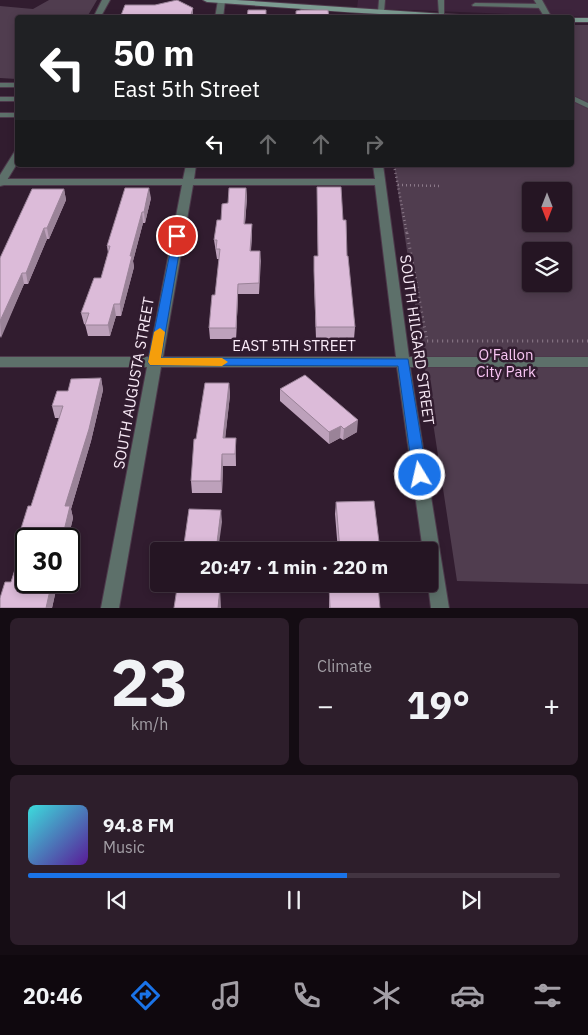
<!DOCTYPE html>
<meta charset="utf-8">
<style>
:root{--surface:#251523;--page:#2d1e2b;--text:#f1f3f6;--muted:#a39fa6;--line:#423441;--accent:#1a73e8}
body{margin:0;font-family:"IBM Plex Sans",sans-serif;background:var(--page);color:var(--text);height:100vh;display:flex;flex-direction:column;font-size:19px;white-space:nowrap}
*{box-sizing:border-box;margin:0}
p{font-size:16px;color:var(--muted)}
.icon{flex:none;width:28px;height:28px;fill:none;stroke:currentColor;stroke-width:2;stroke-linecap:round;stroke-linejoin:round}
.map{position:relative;height:608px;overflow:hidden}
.panel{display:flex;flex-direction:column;gap:10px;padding:10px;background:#140c13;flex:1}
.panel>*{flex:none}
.top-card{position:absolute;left:15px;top:15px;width:559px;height:152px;border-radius:5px;box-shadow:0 2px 8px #0003,0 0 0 1px var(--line);background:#202124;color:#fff;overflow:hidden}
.needle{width:32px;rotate:180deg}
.tools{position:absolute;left:522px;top:182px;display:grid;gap:10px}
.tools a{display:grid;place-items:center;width:50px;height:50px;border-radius:5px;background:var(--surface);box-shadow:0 2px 8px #0003,0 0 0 1px var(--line);font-size:25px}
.speed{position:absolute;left:15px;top:528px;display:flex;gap:10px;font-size:25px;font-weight:700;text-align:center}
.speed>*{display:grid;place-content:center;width:65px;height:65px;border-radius:50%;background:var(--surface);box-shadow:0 2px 8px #0003,0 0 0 1px var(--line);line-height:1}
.speed .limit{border:2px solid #111;border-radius:8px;background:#fff;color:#111}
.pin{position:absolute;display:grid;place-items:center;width:42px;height:42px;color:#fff;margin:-21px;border:2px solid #fff;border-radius:50%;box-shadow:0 1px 5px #0007}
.me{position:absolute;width:55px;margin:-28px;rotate:351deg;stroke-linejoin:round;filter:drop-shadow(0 0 4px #0008)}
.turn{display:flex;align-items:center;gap:18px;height:105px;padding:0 15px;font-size:22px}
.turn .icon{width:65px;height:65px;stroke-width:2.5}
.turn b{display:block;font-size:35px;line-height:42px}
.lanes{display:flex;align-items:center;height:48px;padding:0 15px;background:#0003;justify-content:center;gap:25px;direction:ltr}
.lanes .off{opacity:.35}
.big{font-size:38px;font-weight:800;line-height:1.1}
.panel .widget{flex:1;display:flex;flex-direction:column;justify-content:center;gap:8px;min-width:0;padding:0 18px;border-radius:8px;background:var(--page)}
.panel .dial{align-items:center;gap:0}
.dial b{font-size:65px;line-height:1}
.song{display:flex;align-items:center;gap:15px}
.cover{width:60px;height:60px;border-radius:8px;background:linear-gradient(135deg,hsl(180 70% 55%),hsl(270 70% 35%))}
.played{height:5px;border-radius:2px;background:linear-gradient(90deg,var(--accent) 60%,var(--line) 60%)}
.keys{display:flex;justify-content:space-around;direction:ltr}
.heat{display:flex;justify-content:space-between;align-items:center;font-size:28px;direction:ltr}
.panel .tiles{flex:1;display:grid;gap:10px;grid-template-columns:1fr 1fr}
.widget:last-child{grid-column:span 2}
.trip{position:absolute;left:150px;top:542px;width:288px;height:50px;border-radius:5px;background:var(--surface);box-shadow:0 2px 8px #0003,0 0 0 1px var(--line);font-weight:800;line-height:50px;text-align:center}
.dock{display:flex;height:80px;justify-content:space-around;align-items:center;background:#0f080e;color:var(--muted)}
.dock .icon{width:35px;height:35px}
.dock .active{color:var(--accent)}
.dock b{font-size:22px;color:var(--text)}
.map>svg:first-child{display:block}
.built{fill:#3d243c}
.green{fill:#503d4f;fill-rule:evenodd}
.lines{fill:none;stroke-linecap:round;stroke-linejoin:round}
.service-casing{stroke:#4d394b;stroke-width:2}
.minor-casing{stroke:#4d394b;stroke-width:2}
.tertiary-casing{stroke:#4d394b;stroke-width:2}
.secondary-casing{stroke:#4d394b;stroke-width:2}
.path-far1{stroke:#8c7a8a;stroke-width:2.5;stroke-dasharray:1 3;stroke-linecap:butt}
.path{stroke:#8c7a8a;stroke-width:3;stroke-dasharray:1 4;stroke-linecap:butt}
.service{fill:#5d706a;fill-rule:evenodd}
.minor{fill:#5d706a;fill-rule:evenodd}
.tertiary{fill:#5d706a;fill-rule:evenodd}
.secondary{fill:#7c9b91;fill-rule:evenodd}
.wall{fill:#bda1bb}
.shaded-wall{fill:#9a8398}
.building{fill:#dcbbd9;stroke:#9a8398}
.route{fill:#1a73e8;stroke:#114b97}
.slow{fill:#f59e0b}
.labels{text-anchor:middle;stroke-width:5;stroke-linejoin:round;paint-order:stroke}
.street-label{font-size:15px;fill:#f9eaf7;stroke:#311c2f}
.park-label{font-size:15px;fill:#f8c4f3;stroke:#311c2f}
</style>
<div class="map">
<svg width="588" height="608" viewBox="0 0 588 608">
<rect width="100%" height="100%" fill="#311c2f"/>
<!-- built -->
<path class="built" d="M 358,0 L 588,0 L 588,17 L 357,8 Z"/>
<!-- green -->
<path class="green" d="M 49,0 L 97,0 L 87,17 L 18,18 L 17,79 L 0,78 L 0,6 L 33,9 Z
M 571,25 L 588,25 L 588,584 L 457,581 L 394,165 L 571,165 ZM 531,191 L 564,191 L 564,224 L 531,224 ZM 531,251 L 564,251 L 564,284 L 531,284 Z"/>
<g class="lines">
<defs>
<path id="service" d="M 379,0 L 385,0 L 384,12 L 381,14 L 378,12 Z
M 438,0 L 444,0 L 444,16 L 439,15 Z
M 475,3 L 542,4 L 545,6 L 542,8 L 473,6 L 472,5 Z
M 0,83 L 18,83 L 18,87 L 0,87 Z
M 571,95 L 588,103 L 588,108 L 571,100 Z
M 0,97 L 18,97 L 18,101 L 0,101 Z
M 0,113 L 18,113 L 18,117 L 0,117 Z"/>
<path id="minor" d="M 218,0 L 225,1 L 223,18 L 215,18 Z
M 534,0 L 542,0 L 552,18 L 545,18 Z
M 186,165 L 196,165 L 194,179 L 375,179 L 373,165 L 383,165 L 409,357 L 588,357 L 588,367 L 410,367 L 449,608 L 431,608 L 428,584 L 429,551 L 423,551 L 397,367 L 161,367 L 119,608 L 101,608 L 147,367 L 0,367 L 0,357 L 149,357 L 182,185 L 1,185 L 0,179 L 183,179 ZM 193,185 L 375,185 L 396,357 L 163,357 Z"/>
<path id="tertiary" d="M 102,0 L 110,0 L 100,18 L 93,18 Z
M 18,150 L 18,162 L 4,185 L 0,186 L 0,175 L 15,151 Z"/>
<path id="secondary" d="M 203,0 L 236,0 L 505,18 C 406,18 306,9 207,2 Z
M 571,18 L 588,18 L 588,22 L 571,22 Z"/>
</defs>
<!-- service casing -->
<use href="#service" class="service-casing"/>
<!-- minor casing -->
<use href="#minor" class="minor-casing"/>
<!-- tertiary casing -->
<use href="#tertiary" class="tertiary-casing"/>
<!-- secondary casing -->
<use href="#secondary" class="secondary-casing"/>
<!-- path-far1 -->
<path class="path-far1" d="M 394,165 L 407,234
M 398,185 L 442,186"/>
<!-- path -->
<path class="path" d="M 407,233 L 427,341 L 588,341"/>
<!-- service -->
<use href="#service" class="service"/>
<!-- minor -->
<use href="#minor" class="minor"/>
<!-- tertiary -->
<use href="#tertiary" class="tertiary"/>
<!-- secondary -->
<use href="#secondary" class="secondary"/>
</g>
<!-- wall -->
<path class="wall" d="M 132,165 L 157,165 L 156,168 L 132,168 Z
M 230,165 L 250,165 L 250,168 L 230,168 Z
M 304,165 L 341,165 L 341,167 L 304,167 Z
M 317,187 L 347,256 L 355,327 L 354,339 L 316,339 L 314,282 L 314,256 L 318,256 Z
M 246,188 L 247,198 L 245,224 L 252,234 L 251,251 L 260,251 L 259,294 L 238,294 L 236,339 L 210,339 L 209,328 L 215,295 L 219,259 L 217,259 L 214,240 L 221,220 Z
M 64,189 L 66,200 L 49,239 L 47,239 L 28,284 L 24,284 L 0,338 L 0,258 Z
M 151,198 L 145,223 L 143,223 L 133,261 L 134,267 L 121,316 L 116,316 L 110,336 L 88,336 L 85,324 L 84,324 L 81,313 L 101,278 L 108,253 L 107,246 Z
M 101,378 L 103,390 L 91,441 L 71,509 L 73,518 L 68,539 L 26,539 L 26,581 L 58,581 L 52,608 L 11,582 L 22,546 L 19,535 L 31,506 L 59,418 L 55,418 L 52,406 L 68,391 Z
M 229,383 L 230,395 L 225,438 L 236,438 L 236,466 L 223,466 L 222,493 L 192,493 L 191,481 L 196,439 Z
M 280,389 L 357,432 L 343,440 L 340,438 L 329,444 L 280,401 Z
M 336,502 L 379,542 L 378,551 L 338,551 L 335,514 Z
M 329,585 L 380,608 L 329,608 Z"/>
<!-- shaded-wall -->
<path class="shaded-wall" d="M 193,8 L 193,18 L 190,18 Z
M 149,188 L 151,198 L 145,223 L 144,212 Z
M 246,188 L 247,198 L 244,234 L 244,224 Z
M 64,189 L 66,200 L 49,239 L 47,228 Z
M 142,212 L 143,223 L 133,261 L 134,267 L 121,316 L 120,304 L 130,256 Z
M 252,224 L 252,234 L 250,261 L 250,251 Z
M 44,228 L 47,239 L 28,284 L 26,273 Z
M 260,251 L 261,261 L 259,294 L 259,283 Z
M 22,273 L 24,284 L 1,338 L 0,321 Z
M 238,284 L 238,294 L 236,339 L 236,328 Z
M 114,304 L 116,316 L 110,336 L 108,325 Z
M 101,378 L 103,390 L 91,441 L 71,509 L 73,518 L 68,539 L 62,539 L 65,506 Z
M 229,383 L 230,395 L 224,450 L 223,438 Z
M 358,420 L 357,432 L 343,440 L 344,429 Z
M 341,426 L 340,438 L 329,444 L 329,432 Z
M 236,438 L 236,466 L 235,454 Z
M 222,454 L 223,466 L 222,493 L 221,481 Z
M 221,510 L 222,522 L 218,551 L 216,551 Z
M 52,581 L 58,581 L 52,608 L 46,608 Z
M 220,588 L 221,608 L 218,608 Z"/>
<!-- building -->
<path class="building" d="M 177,0 L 193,8 L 190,18 L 120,18 L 125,5 L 155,5 Z
M 248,10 L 266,10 L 266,18 L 247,18 Z
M 301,10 L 328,10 L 329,18 L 296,18 L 296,11 Z
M 317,187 L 341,187 L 343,220 L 346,220 L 347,256 L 348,256 L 355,327 L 316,327 L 314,271 L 314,256 L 318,256 Z
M 125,188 L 149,188 L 144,212 L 142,212 L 130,256 L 132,256 L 120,304 L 114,304 L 108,325 L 85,325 L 89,313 L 81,313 L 94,278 L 101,278 L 110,246 L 107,246 Z
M 229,188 L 246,188 L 244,224 L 252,224 L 250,251 L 260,251 L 259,283 L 238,284 L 236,328 L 209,328 L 212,295 L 215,295 L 220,249 L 216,249 L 217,240 L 214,240 L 217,220 L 221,220 L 222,204 L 228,203 Z
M 32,189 L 64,189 L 47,228 L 44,228 L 26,273 L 22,273 L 0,321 L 0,258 Z
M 305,375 L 358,420 L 344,429 L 341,426 L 329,432 L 280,389 Z
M 101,378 L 89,429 L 65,506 L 70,506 L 62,539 L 26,539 L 26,581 L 52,581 L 46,608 L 0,608 L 0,598 L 5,582 L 11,582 L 26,535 L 19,535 L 28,506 L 31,506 L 63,406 L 52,406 L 57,391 L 68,391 L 71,379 Z
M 205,383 L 229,383 L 223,438 L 236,438 L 235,454 L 222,454 L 221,481 L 191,481 L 194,439 L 196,439 Z
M 374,501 L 379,542 L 372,542 L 374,551 L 340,551 L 336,502 Z
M 189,509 L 221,510 L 216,551 L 183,551 Z
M 329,585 L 378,585 L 380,608 L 330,608 Z
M 177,588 L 220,588 L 218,608 L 174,608 Z"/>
<!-- route -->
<path class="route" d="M 174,233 L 181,233 L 182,236 L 161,358 L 408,359 L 427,475 L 425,479 L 420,481 L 415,479 L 413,475 L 398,366 L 150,365 L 148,362 Z"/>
<!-- slow -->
<path class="slow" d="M 160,328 L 165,332 L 161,358 L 222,358 L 228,362 L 222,366 L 150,365 L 148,362 L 154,332 Z"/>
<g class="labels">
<!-- street labels -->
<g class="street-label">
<text transform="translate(417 340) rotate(82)" y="5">SOUTH HILGARD STREET</text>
<text x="294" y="351">EAST 5TH STREET</text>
<text transform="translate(134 383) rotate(-80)" y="5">SOUTH AUGUSTA STREET</text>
</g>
<!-- park labels -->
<g class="park-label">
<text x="506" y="360">O'Fallon<tspan x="506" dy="17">City Park</tspan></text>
</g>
</g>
</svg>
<div class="tools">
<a><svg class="needle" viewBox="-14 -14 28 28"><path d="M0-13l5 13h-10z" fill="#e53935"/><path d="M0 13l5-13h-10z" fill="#a39fa6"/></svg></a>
<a><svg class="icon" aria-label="layers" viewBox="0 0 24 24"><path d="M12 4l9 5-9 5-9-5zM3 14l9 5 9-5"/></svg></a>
</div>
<div class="speed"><div class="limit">30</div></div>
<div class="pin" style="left:177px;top:236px;background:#d93025"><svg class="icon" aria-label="arrive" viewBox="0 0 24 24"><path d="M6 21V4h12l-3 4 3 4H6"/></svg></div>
<svg class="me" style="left:420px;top:475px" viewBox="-20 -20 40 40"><circle r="17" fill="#1a73e8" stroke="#fff" stroke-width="3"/><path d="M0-11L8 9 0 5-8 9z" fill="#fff"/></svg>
<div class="trip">20:47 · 1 min · 220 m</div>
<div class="top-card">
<div class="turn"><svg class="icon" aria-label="left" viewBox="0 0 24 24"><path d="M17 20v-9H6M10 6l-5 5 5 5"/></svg><div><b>50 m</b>East 5th Street</div></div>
<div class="lanes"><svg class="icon" aria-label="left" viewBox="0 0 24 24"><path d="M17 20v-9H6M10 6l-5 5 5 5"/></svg><svg class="icon off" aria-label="ahead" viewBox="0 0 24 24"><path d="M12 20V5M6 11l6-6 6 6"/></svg><svg class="icon off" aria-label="ahead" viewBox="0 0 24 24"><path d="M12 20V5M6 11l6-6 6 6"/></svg><svg class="icon off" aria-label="right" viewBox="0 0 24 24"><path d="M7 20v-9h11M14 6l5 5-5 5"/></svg></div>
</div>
</div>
<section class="panel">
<div class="tiles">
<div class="widget dial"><b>23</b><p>km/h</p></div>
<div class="widget"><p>Climate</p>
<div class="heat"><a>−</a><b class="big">19°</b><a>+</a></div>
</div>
<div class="widget">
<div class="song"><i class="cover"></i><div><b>94.8 FM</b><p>Music</p></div></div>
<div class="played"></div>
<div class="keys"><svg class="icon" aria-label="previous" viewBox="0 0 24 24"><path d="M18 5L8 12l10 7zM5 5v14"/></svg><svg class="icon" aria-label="pause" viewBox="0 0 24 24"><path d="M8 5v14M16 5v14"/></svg><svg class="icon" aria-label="next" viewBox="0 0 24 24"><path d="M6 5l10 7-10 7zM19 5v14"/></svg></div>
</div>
</div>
</section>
<nav class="dock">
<b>20:46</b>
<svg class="icon active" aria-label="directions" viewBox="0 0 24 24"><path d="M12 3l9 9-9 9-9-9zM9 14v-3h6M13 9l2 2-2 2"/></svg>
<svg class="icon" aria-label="music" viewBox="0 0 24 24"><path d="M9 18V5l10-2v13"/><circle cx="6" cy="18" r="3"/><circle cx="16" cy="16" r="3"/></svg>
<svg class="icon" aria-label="phone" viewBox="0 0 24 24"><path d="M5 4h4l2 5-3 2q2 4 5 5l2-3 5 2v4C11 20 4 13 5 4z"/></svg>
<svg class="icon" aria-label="climate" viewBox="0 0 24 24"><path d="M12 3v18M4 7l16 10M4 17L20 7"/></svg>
<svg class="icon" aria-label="car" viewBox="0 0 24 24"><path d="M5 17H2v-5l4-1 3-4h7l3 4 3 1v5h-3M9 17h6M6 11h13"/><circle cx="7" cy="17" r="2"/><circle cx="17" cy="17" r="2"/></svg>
<svg class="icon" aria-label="filters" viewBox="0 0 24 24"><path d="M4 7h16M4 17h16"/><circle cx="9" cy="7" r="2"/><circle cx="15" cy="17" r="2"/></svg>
</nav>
